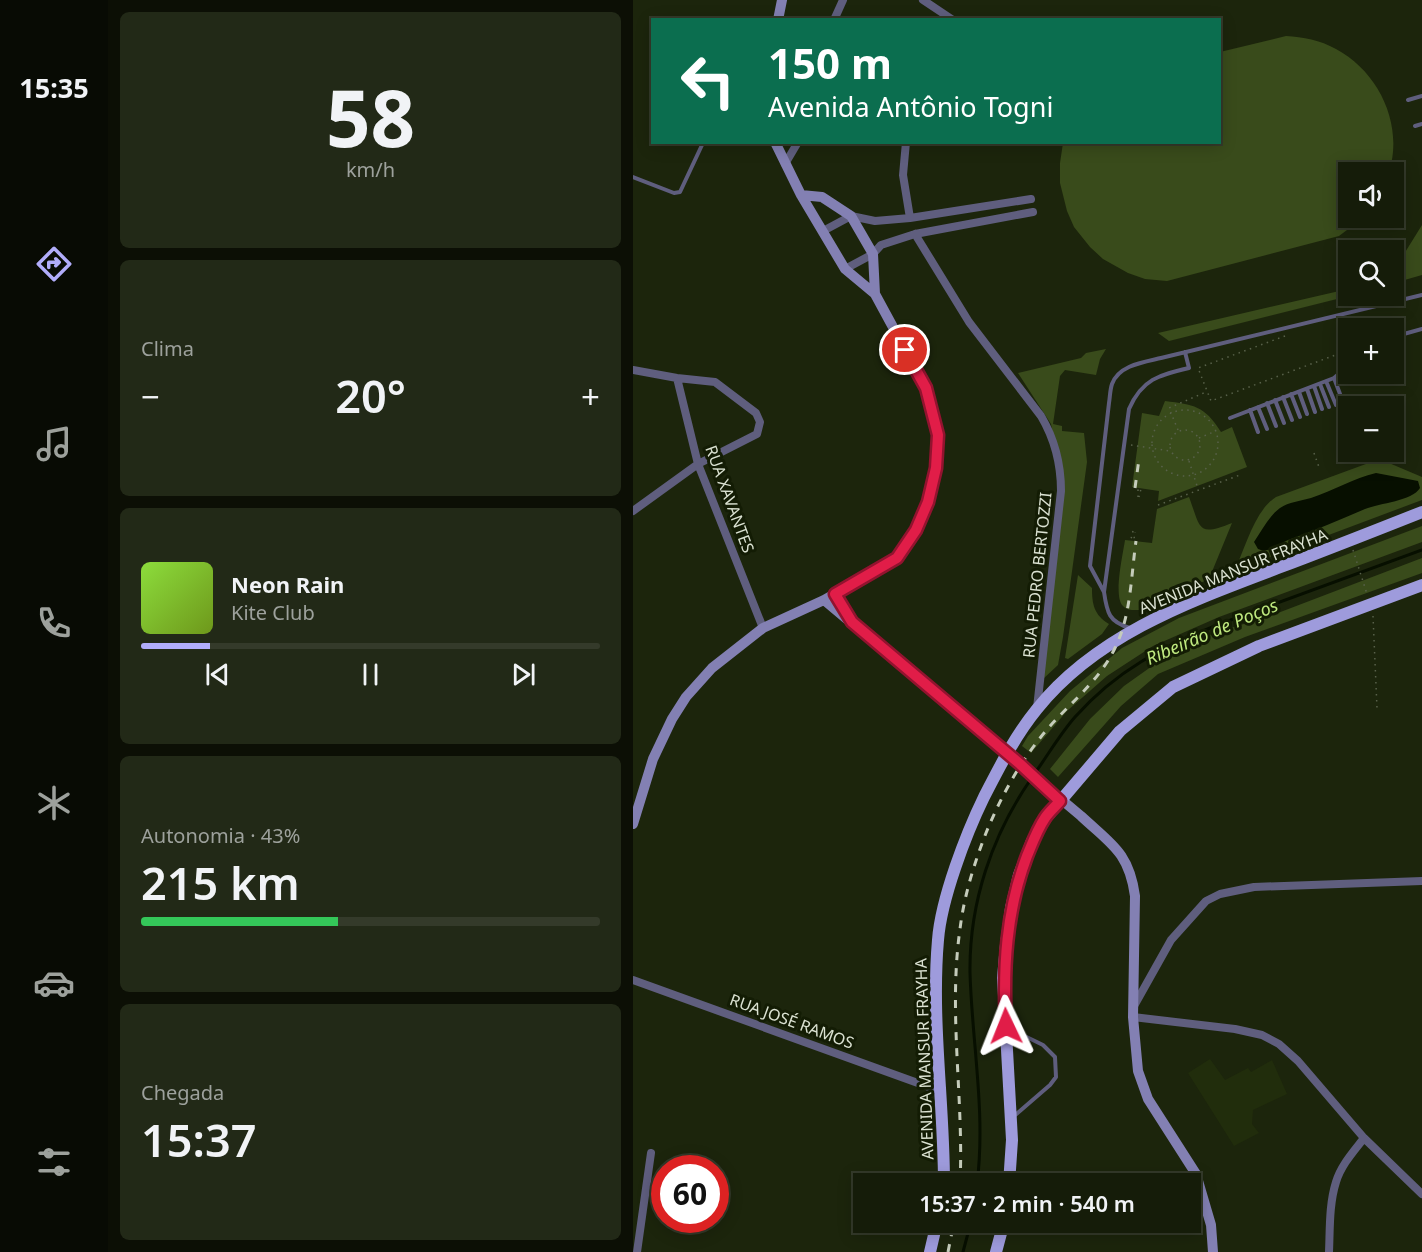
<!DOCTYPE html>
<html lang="pt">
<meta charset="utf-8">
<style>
:root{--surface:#151c09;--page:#222917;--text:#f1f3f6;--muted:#9da19c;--line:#343a2a;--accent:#b1adfa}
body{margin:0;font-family:"Noto Sans",sans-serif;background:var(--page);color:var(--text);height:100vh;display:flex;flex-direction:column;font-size:22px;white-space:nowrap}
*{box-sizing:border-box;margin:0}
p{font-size:20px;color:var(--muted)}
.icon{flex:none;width:33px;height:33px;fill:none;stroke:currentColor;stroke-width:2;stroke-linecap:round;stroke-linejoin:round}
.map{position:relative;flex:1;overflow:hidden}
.panel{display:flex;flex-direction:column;gap:12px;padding:12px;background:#0c0f05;width:525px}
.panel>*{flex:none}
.top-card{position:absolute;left:18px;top:18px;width:570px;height:126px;border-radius:0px;box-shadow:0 3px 15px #0003,0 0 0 2px var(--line);background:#0b6e4f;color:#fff;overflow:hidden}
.fabs{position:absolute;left:705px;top:162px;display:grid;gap:12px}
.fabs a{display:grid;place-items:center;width:66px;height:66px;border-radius:0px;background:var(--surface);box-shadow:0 3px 15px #0003,0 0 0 2px var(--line);font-size:30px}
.speed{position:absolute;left:18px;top:1155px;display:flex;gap:12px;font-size:30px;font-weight:700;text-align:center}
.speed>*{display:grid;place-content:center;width:78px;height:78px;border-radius:50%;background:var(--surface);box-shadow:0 3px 15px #0003,0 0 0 2px var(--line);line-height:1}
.speed .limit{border:9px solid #d22;background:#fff;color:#111}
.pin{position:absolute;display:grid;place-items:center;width:51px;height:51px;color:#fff;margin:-26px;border:3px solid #fff;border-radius:50%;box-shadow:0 2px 6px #0007}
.me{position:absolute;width:66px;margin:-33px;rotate:358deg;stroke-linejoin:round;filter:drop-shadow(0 0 4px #0008)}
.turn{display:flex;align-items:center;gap:21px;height:126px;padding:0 18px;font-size:27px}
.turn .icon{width:78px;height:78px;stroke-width:2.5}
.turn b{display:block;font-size:42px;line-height:51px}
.big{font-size:45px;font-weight:600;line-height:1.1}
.panel .tile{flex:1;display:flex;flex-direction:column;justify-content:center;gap:9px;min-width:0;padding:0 21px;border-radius:9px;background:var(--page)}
.panel .dial{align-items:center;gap:0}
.dial b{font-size:78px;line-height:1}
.song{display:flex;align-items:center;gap:18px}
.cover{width:72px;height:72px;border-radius:9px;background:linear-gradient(135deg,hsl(90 70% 55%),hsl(80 70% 35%))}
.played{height:6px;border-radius:3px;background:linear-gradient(90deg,var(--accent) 15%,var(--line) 15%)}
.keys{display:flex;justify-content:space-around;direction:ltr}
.heat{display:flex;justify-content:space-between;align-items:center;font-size:33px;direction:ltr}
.charge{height:9px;border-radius:4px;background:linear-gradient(90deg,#34c759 43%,var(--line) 0)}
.trip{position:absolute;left:220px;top:1173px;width:348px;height:60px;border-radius:0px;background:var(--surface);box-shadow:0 3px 15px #0003,0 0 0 2px var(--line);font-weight:600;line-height:60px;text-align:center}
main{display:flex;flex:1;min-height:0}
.dock{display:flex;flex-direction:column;width:108px;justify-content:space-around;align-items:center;background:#080b04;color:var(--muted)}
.dock .icon{width:42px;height:42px}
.dock .active{color:var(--accent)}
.dock b{font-size:27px;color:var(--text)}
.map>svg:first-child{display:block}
.built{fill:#212d0c}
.green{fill:#394b1b}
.water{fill:#070f00}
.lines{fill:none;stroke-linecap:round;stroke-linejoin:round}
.stream{stroke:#070f00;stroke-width:3}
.path{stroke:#58614a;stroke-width:1.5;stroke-dasharray:1.5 4.5;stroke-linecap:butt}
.lane{stroke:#5f5e7e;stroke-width:4}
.street{stroke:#5f5e7e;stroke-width:8}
.secondary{stroke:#8380b3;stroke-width:10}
.primary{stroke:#9e9bdc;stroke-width:12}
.rail{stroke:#c5ccbb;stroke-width:3;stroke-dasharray:8 8;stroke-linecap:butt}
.route-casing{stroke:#92132f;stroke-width:15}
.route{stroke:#e11d48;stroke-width:10}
.labels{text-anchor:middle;stroke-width:6;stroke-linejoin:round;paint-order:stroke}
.street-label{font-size:16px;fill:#dbe2d2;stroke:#131c04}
.water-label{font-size:18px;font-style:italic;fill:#bfe97f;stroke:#131c04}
</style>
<main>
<nav class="dock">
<b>15:35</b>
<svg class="icon active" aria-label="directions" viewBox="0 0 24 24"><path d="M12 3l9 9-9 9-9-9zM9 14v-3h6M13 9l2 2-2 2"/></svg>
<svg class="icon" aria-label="music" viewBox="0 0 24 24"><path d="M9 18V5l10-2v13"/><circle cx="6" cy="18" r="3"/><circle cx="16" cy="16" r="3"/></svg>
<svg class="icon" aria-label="phone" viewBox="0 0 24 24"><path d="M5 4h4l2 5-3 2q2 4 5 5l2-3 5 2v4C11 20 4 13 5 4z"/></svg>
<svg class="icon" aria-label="climate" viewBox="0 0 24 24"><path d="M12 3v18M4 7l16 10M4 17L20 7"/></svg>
<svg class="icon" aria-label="car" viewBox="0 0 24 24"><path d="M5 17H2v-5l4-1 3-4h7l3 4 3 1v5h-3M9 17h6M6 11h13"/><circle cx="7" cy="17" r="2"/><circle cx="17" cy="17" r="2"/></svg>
<svg class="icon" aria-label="filters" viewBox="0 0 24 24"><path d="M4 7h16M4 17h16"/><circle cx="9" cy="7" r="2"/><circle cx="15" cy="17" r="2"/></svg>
</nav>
<section class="panel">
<div class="tile dial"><b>58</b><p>km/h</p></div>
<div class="tile"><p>Clima</p>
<div class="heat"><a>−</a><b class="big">20°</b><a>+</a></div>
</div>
<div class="tile">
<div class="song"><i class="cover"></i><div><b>Neon Rain</b><p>Kite Club</p></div></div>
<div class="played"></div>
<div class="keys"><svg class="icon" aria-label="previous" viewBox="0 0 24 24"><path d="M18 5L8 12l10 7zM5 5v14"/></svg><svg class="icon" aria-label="pause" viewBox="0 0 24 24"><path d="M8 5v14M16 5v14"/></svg><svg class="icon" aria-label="next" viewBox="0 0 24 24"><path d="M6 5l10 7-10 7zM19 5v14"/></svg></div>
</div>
<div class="tile"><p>Autonomia · 43%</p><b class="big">215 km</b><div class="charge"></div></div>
<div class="tile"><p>Chegada</p><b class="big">15:37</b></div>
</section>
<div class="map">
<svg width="789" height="1252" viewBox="0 0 789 1252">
<rect width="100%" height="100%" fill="#1c250c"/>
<!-- built -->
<path class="built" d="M 577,1059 L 592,1080 L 615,1068 L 618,1072 L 639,1060 L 654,1094 L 620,1110 L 619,1124 L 626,1133 L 601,1146 L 555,1073 Z"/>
<!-- green -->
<path class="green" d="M 653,36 C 670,37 687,40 703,49 C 746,72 771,125 756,172 L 716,172 L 716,218 L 730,218 L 706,236 L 534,281 L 512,279 L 495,273 L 470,259 L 457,247 L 441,227 L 434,211 L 427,183 L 427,163 L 430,143 L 586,142 L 587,52 Z
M 789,225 L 789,275 L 761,283 L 761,262 L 771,254 Z
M 715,289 L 717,296 L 712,297 L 536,341 L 525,333 Z
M 473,349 L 467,359 L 463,375 L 432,370 L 427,376 L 420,424 L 429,426 L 429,431 L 451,433 L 454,462 L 430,637 L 425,665 L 409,680 L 430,484 L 418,424 L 385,373 L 448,358 L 453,353 Z
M 532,401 C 561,405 571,405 588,432 L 599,427 L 614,467 L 525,501 L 526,491 L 499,487 L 509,413 L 526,416 Z
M 741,461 L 756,463 L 789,477 L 789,500 L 602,570 C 612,548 622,510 643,497 Z
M 556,497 C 568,529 564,537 599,523 L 576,579 L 508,610 C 501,610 495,611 490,606 C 480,597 490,554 492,540 L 519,543 L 524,509 Z
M 789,526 L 789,542 L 586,617 L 520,646 L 474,676 L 434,711 L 398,753 L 389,746 L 395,736 L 437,691 L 489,648 L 546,618 Z
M 789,558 L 789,573 L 612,637 L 525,674 L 488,706 L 425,777 L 417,769 L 457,719 L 491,686 L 529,659 L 581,633 L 637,616 Z
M 445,575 L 459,588 C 459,604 461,615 476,624 L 469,634 L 435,659 L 432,658 Z"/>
<!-- water -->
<path class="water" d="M 743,473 L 785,481 L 787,488 C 779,501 747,503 732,509 C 706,520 681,531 655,540 C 648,543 641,549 634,550 C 630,551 628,550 625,549 L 621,542 C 629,530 636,516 647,508 C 656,502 667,501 678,498 C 700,491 721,478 743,473 Z"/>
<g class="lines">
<!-- stream -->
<path class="stream" d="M 402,773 C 415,755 427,734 442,717 C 484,670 529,647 587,624 L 789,550
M 344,1184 C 353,1113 339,1043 337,973 C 336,903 359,835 398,779
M 330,1252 L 338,1222"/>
<!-- path -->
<path class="path" d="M 710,321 L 716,337
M 652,336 L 565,368 L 578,401 L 716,350
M519 443a33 33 0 1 1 66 0a33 33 0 1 1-66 0Z
M 760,418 L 769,414
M537 445a15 15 0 1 1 30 0a15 15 0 1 1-30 0Z
M 545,430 L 536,408 L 573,392
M 566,438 L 583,431
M 498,445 L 537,451
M 681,453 L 687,470
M 556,461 L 565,489
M 505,497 L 505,489 L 508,489 L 506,497
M 525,505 L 607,475
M 500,531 L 498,539 L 501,539 L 502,532
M 720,550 L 734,594
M 740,616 L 744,708"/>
<!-- lane -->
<path class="lane" d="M 775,100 L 789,96
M 782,126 L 789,124
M 0,177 L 41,193 L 47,192 L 69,145
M 760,337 L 789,329
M 701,378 L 710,402
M 693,381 L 703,405
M 687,384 L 696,407
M 681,386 L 689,409
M 674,389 L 682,412
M 666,392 L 674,414
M 658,394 L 667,417
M 650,397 L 659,420
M 642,400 L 651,423
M 634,403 L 643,426
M 625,407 L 634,429
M 617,410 L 625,432
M 597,418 L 701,378 L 716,365
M 471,592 L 457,566 L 476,403 C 477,397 477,390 479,384 C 486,365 511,362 528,358 L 789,295
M 497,628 C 476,622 474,613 471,592 L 496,409 C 509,379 526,375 556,368 L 552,352
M 375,1028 L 410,1045 L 422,1057 L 423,1077 L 417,1085 L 381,1116"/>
<!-- street -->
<path class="street" d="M 290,0 L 320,20
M 201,20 L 210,0
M 273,142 L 270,175 L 277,218
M 152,164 L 165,142
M 190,231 L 218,216 L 242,221 L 277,218 L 398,199
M 282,234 L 336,322 L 408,416 C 421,438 428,465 428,491 L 404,708
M 212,269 L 240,254 L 248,245 L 282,234 L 400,212
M 0,370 L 44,378 L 82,382 L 123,413 L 127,422 L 124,434 L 65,464 L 0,511
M 44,378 L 65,464 L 130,628
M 0,980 L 307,1091
M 501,1006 L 538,940 L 573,901 L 587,894 L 621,887 L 789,881
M 500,1017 L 602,1029 L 629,1035 L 646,1044 L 665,1061 L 731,1138 L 789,1194
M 4,1252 L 18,1153
M 696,1252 C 697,1229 696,1204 703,1182 C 708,1165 721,1151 731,1138"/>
<!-- secondary -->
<path class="secondary" d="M 145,20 L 149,0
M 168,195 L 189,197 L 218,216 L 240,254 L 242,294
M 191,600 L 448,816 C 478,844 496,852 502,896 L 500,1017 L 505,1071 L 515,1099 L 563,1174 L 578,1225 L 580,1252
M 0,824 L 20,759 L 39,719 L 53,697 L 79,668 L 130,628 L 191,600 L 264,558 L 283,530 L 295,502 L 303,468 L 305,435 L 293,388 L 242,294 L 212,269 L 168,195 L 142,142"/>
<!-- primary -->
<path class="primary" d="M 311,1184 C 311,1102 298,1021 305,940 C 308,899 333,834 351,797 C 367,766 382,736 404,709 C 464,634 558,601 645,568 C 693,550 741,531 789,512
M 376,1184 L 379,1140 L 370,978 L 373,944 L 378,908 L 386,875 L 399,841 L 412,819 L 487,731 L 540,687 L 626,646 L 789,585
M 297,1252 L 304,1222
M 363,1252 L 371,1222"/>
<!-- rail -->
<path class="rail" d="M 502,488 L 506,459
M 327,1184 C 331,1099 315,1013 327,929 C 331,896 341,864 353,833 C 366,801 383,769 404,742 C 429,708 463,687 482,648 C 498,616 498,576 503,541
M 315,1252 L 321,1222"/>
</g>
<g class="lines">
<defs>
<path id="route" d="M 272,350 L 293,388 L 305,435 L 303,468 L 295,502 L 283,530 L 264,558 L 202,594 L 219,622 L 387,764 L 427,801 C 422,807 416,812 412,818 C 404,830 399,844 394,856 C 373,911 370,968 373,1026"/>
</defs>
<!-- route casing -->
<use href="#route" class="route-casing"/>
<!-- route -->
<use href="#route" class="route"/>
</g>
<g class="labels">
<!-- street labels -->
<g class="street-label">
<text transform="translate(97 499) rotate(70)" y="6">RUA XAVANTES</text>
<text transform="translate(600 571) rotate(-22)" y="6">AVENIDA MANSUR FRAYHA</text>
<text transform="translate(404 575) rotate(-84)" y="6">RUA PEDRO BERTOZZI</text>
<text transform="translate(159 1021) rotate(20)" y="6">RUA JOSÉ RAMOS</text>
<text transform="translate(291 1059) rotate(-92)" y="6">AVENIDA MANSUR FRAYHA</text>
</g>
<!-- water labels -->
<g class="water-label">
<text transform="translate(579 632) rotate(-23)" y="6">Ribeirão de Poços</text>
</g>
</g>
</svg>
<div class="fabs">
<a><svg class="icon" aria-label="sound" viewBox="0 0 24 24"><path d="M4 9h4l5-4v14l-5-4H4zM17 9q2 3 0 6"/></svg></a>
<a><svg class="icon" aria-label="search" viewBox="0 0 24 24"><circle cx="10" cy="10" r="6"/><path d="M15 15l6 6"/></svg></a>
<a>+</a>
<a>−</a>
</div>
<div class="speed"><div class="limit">60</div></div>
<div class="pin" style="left:272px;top:350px;background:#d93025"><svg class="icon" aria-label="arrive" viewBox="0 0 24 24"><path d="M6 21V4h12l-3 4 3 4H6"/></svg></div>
<svg class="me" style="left:373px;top:1026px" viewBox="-20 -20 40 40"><path d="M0-17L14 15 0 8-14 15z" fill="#e11d48" stroke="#fff" stroke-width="4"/></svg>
<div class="trip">15:37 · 2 min · 540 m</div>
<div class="top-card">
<div class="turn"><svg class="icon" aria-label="left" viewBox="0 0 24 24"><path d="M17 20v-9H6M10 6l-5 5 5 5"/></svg><div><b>150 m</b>Avenida Antônio Togni</div></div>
</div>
</div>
</main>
